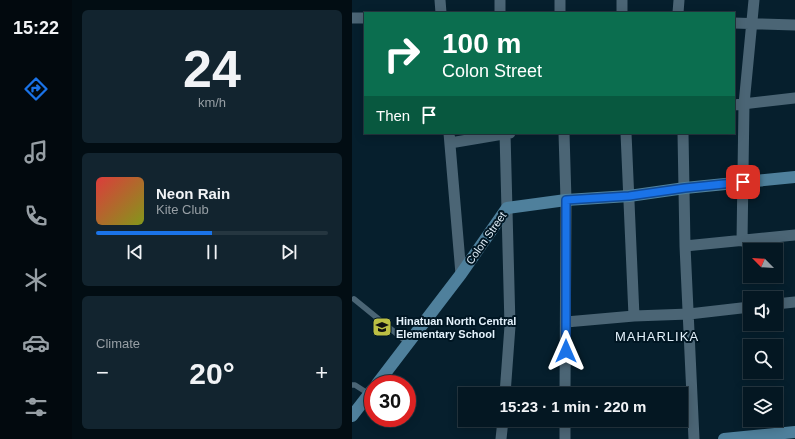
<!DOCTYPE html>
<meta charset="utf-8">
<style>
:root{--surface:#041722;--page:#12242f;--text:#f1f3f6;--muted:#979fa5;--line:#253640;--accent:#1a73e8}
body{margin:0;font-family:Helvetica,sans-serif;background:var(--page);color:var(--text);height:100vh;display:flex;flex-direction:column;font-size:15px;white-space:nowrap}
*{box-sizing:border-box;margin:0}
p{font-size:13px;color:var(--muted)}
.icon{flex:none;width:22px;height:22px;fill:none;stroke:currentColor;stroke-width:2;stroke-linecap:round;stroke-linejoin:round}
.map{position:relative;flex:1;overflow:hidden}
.details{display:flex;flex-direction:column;gap:10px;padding:10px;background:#020d13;width:280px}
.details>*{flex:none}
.banner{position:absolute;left:12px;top:12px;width:371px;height:122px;border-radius:0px;box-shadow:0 2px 10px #0003,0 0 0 1px var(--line);background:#0b6e4f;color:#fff;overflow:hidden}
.needle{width:26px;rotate:294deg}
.fabs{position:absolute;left:391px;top:243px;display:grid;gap:8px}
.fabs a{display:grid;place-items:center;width:40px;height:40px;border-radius:0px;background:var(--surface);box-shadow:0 2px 10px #0003,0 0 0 1px var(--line);font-size:20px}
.speed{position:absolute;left:12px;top:375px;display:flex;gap:8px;font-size:20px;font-weight:700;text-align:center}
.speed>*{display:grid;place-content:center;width:52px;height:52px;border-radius:50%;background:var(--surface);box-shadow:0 2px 10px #0003,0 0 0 1px var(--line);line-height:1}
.speed .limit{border:6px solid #d22;background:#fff;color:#111}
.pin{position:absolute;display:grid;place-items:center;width:34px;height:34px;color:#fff;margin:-17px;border-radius:8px;box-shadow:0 2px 6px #0006}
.me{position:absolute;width:44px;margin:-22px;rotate:0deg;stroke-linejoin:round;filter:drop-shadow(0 0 3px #0008)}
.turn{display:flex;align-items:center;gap:14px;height:84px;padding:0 12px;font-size:18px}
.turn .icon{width:52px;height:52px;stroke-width:2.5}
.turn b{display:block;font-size:28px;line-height:34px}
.then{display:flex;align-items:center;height:38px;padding:0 12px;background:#0003;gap:8px;font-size:15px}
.big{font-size:30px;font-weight:800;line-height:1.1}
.details .card{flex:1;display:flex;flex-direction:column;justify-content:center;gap:6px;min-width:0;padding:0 14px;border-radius:6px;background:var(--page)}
.details .dial{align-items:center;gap:0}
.dial b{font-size:52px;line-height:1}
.song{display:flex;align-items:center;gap:12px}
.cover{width:48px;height:48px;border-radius:6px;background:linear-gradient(135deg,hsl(0 70% 55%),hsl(70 70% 35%))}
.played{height:4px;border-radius:2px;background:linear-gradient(90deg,var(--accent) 50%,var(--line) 50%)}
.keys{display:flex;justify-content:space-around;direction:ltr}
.heat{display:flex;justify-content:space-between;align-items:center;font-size:22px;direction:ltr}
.trip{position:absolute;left:106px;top:387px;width:230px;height:40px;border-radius:0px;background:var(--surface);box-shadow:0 2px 10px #0003,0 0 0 1px var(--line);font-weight:800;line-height:40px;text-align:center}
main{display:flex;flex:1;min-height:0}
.tab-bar{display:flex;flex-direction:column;width:72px;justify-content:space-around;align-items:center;background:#02090e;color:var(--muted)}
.tab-bar .icon{width:28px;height:28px}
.tab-bar .on{color:var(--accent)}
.tab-bar b{font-size:18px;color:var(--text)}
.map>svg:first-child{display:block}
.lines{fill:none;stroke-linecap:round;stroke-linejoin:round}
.lane{stroke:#4b6575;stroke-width:5.5}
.street{stroke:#4b6575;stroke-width:11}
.secondary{stroke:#4f809c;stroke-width:12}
.route-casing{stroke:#114b97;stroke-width:10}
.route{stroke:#1a73e8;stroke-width:7}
.labels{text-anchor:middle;stroke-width:4;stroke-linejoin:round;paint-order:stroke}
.street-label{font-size:11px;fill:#e3f1fb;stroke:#001623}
.poi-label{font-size:11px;font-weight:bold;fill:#e3f1fb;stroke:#001623;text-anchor:start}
.quarter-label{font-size:13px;letter-spacing:1px;fill:#e3f1fb;stroke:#001623}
</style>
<main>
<nav class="tab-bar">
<b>15:22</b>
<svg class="icon on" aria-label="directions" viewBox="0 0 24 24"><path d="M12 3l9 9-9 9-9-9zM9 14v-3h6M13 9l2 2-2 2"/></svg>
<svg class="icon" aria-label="music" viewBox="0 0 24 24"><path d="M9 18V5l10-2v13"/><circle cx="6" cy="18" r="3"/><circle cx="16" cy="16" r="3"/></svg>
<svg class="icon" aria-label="phone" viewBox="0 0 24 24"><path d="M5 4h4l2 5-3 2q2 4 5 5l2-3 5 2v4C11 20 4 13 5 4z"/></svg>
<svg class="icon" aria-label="climate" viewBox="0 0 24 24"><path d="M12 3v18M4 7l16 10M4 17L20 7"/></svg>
<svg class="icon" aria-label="car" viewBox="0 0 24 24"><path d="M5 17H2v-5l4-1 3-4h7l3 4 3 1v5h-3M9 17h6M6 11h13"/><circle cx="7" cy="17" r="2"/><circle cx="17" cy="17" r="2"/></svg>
<svg class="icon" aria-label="filters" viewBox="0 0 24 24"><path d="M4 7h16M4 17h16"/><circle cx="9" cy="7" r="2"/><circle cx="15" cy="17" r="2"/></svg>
</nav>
<section class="details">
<div class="card dial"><b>24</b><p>km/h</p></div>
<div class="card">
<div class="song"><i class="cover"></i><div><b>Neon Rain</b><p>Kite Club</p></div></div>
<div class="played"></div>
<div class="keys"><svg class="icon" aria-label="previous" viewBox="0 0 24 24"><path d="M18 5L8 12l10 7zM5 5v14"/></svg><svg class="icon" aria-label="pause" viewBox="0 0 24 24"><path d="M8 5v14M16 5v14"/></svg><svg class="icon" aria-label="next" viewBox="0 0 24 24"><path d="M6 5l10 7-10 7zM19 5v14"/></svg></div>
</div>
<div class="card"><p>Climate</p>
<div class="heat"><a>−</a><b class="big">20°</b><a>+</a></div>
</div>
</section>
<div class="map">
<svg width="443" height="439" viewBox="0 0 443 439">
<rect width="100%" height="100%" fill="#061f2d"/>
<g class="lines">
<!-- lane -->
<path class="lane" d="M 2,299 L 56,343
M 0,385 L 3,385 L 17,394"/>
<!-- street -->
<path class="street" d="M 88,0 L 89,13
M 148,0 L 148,13
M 208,0 L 208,13
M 270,13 L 270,0
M 326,13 L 327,0
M 0,18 L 13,18
M 382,23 L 443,25
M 382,105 L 443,98
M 97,133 L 109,274
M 212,133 L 214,200 L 213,394
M 274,133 L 282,316
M 331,133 L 333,246 L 342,439
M 98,143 L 158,133
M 390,241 L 392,104 L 402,0
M 333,246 L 443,235
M 424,304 L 443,302
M 214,322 L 282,316 L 337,314 L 398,307
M 153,394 L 158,326 L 153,133
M 149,439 L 151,420
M 213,439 L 213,420"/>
<!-- secondary -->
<path class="secondary" d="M 25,384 L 109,274 L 155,208 L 214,200 L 277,196 L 333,188 L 443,177
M 0,416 L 21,389
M 372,439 L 443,432"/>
</g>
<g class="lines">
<defs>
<path id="route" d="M 214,351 L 214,200 L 277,196 L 333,188 L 391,182"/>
</defs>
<!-- route casing -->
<use href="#route" class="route-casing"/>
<!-- route -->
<use href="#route" class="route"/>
</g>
<!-- icons -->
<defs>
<symbol id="school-square" viewBox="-11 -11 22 22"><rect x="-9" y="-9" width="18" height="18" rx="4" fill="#bcbf44" stroke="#001623"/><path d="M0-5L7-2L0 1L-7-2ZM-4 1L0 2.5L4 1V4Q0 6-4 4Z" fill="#111"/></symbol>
</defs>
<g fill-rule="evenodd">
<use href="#school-square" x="19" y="316" width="22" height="22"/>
</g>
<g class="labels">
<!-- street labels -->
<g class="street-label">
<text transform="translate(134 238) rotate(-55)" y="4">Colon Street</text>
</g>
<!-- poi labels -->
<g class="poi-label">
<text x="44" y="325">Hinatuan North Central<tspan x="44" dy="13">Elementary School</tspan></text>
</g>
<!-- quarter labels -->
<g class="quarter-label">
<text x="305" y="341">MAHARLIKA</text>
</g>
</g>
</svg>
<div class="fabs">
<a><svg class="needle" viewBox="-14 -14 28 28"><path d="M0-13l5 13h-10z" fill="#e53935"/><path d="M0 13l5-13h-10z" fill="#979fa5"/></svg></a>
<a><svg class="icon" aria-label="sound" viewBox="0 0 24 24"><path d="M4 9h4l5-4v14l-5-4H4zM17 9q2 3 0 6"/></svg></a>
<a><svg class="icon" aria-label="search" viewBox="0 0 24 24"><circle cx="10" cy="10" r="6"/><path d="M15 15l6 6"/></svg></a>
<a><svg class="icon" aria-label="layers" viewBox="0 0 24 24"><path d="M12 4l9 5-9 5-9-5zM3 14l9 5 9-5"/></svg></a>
</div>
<div class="speed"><div class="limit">30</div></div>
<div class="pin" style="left:391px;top:182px;background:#d93025"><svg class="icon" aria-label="arrive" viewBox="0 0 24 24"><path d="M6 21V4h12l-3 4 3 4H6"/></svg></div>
<svg class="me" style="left:214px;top:351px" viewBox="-20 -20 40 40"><path d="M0-17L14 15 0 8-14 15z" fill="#1a73e8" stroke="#fff" stroke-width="4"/></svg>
<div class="trip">15:23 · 1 min · 220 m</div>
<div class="banner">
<div class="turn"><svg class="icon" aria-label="right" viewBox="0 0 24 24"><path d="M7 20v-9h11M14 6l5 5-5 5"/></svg><div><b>100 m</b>Colon Street</div></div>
<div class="then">Then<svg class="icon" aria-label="arrive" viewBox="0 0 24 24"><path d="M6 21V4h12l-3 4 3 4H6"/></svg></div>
</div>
</div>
</main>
